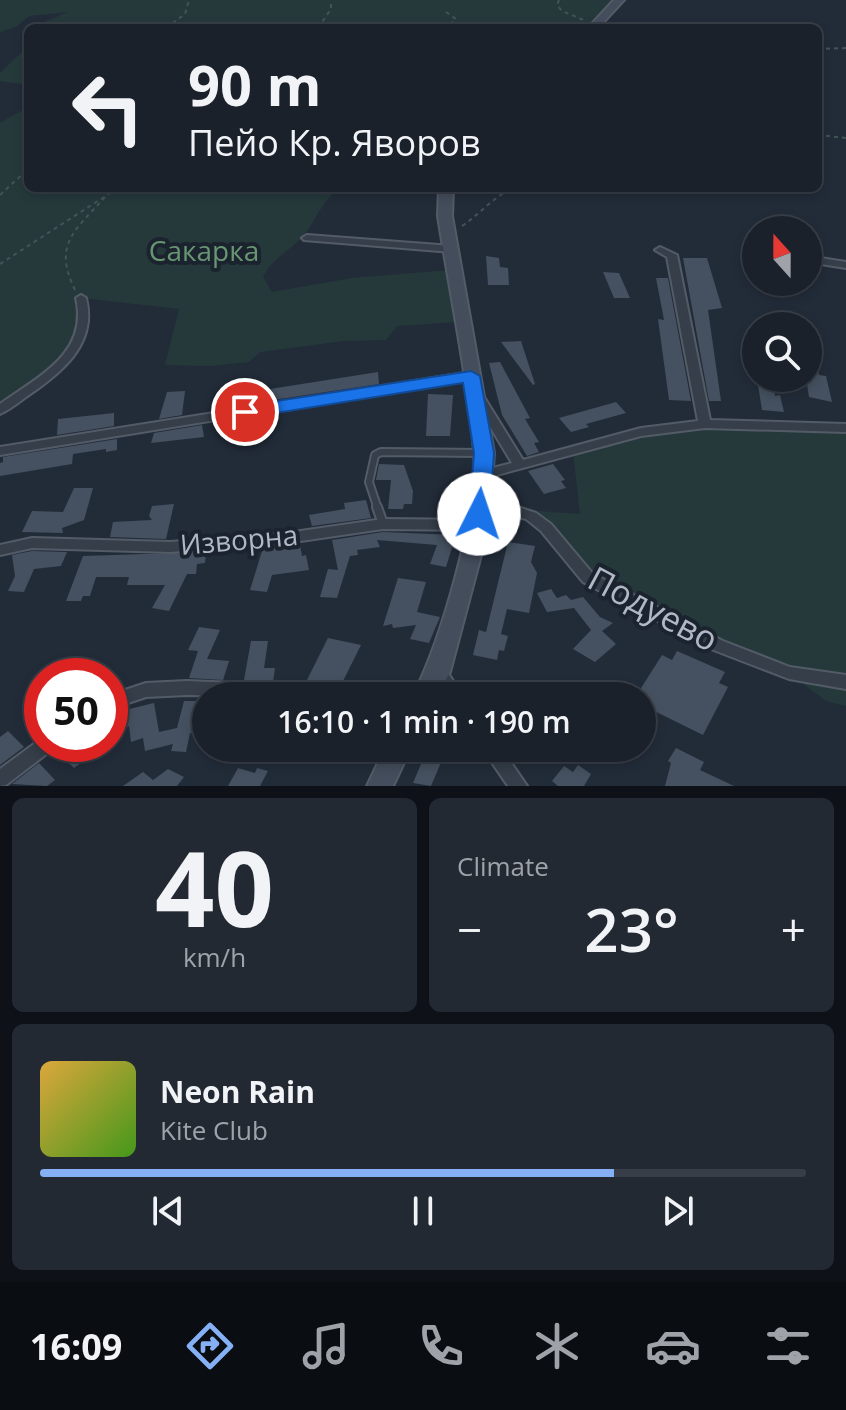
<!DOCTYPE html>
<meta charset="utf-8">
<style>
:root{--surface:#1a212b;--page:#232933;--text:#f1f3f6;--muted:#9fa3a9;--line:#383e47;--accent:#86b0f5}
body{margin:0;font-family:"Open Sans",sans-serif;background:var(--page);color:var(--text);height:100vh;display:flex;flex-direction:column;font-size:30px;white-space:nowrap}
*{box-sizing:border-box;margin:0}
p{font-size:26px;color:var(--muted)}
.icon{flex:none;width:44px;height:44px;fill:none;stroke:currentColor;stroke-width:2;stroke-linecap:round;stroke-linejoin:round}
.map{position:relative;height:786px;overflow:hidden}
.side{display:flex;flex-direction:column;gap:12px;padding:12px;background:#0e1218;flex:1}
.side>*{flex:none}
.banner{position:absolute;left:24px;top:24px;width:798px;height:168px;border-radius:12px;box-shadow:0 4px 12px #0003,0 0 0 2px var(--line);background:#1a212b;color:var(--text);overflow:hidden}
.needle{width:52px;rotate:339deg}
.tools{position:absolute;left:742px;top:216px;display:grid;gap:16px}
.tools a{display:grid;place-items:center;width:80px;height:80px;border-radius:50%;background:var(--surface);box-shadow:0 4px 12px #0003,0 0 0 2px var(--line);font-size:40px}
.speed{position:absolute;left:24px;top:658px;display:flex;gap:16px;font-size:40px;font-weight:700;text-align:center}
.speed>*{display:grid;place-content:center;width:104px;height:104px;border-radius:50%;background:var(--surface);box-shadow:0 4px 12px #0003,0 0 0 2px var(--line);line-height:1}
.speed .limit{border:12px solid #d22;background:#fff;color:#111}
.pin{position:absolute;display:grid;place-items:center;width:68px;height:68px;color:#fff;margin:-34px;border:4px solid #fff;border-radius:50%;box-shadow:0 2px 8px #0007}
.me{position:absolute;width:88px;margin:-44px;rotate:4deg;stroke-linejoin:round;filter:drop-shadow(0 0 6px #0008)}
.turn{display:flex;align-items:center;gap:28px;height:168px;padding:0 32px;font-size:36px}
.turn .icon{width:104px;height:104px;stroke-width:2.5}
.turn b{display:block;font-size:56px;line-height:68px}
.big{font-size:60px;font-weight:600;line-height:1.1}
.side .tile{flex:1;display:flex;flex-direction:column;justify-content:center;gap:12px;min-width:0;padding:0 28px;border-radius:12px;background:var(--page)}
.side .dial{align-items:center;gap:0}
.dial b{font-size:104px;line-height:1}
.song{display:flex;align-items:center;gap:24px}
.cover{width:96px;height:96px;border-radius:12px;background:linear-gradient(135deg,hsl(40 70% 55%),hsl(100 70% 35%))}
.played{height:8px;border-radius:4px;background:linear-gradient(90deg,var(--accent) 75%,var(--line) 75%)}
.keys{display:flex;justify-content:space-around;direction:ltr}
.heat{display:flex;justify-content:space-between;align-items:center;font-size:44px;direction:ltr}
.side .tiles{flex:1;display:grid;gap:12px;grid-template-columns:1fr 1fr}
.tile:last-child{grid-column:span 2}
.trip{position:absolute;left:192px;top:682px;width:464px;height:80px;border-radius:40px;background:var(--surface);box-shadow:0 4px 12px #0003,0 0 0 2px var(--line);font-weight:600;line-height:80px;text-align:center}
.dock{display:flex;height:128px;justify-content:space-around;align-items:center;background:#0a0d11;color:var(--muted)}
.dock .icon{width:56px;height:56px}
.dock .current{color:var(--accent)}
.dock b{font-size:36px;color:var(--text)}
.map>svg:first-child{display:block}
.green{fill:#25393b}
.building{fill:#455160}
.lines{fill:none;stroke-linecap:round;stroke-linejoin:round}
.service-far1-casing{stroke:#535b67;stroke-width:10}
.service-casing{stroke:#535b67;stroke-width:12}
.minor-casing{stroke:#535b67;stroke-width:4}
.secondary-casing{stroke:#535b67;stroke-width:4}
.path{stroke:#425457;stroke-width:2;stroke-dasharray:4 4;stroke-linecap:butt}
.service-far1{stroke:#353e49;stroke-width:6}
.service{stroke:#353e49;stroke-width:8}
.minor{fill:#353e49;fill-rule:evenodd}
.secondary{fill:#444d5c;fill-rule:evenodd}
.route{fill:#1a73e8;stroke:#114b97;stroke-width:2}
.labels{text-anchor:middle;stroke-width:8;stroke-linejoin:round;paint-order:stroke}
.park-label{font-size:28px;fill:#689673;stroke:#1b232e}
.street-label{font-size:28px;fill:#b0b8c5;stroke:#1b232e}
.near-street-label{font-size:34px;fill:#b0b8c5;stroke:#1b232e}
</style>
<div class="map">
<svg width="846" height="786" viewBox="0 0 846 786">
<rect width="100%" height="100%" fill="#222c39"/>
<!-- green -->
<path class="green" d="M 0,0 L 619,0 L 593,28 L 45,28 L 37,25 L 68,12 L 29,16 L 16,27 L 0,32 Z
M 28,46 L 28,85 L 0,81 L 0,73 Z
M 28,107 L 28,188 L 340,188 C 322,200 317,219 304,235 C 291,250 271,259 263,277 L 272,292 L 352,278 L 451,270 L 456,322 L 397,326 L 386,340 L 344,341 L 260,352 L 249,362 L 210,366 L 165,365 L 179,309 L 82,298 L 73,354 L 0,410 L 0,123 Z
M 705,424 L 846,428 L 846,706 L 826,701 L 789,673 L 588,578 L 543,525 L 537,511 L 580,514 L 573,451 L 641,432 Z"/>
<!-- building -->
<path class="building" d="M 486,256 L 499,258 L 500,267 L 508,268 L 509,285 L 488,285 Z
M 683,258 L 707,258 L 722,308 L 708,310 L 721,401 L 709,401 Z
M 603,272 L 619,273 L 630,298 L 614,298 Z
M 656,278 L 668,278 L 691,401 L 669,400 L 658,319 L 664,320 Z
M 521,341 L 535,384 L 533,385 L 501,342 Z
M 808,347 L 814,347 L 819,375 L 826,376 L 832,402 L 809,397 L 806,378 Z
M 500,362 L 530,418 L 525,419 L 539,442 L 534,443 L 539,452 L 527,456 L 502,415 L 489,363 Z
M 378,372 L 379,384 L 273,400 L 270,389 Z
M 758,385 L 774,386 L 775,396 L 780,395 L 784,412 L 762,410 Z
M 185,391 L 182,415 L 159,419 L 167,392 Z
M 428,394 L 453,395 L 450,436 L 426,436 Z
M 616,402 L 626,413 L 586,424 L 589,427 L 571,432 L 559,418 Z
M 114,413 L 114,426 L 57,435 L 58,419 Z
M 202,425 L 204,437 L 151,443 L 154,433 Z
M 117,439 L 117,450 L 106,452 L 106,449 L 73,454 L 72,464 L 0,476 L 0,463 L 3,462 L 3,457 Z
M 379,464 L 404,465 L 413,491 L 412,504 L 404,504 L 403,509 L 388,509 L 391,480 L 376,480 Z
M 553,464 L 565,480 L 561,481 L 566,488 L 544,494 L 528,471 Z
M 74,488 L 93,488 L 84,520 L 62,528 L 63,533 L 22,532 L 32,511 L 63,512 Z
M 366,500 L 371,518 L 312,526 L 309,515 L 345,509 L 344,503 Z
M 174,504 L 166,539 L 110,537 L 113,522 L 152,520 L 149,516 L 152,506 Z
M 383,532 L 456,535 L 446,567 L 430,564 L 437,545 L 377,540 L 380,547 L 357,550 L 358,555 L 350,556 L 337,598 L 320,597 L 328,569 L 338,570 L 332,540 Z
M 508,542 L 535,546 L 531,562 L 537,573 L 529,613 L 507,609 L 501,634 L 508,636 L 504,651 L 499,650 L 497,660 L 473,655 L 479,630 L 486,632 Z
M 300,545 L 302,556 L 306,555 L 309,570 L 272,575 L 267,592 L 250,590 L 263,548 Z
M 32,551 L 67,552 L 61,566 L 34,569 L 24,592 L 8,591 L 15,576 L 12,555 Z
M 206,552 L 205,563 L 197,564 L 196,574 L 187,574 L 169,611 L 152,608 L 165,585 L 127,585 L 129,577 L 96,577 L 90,596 L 83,596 L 81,601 L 66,601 L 83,556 Z
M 398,578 L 426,582 L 417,612 L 440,617 L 429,643 L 410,639 L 416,625 L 393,628 L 392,624 L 383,626 Z
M 551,589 L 557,598 L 566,595 L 571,600 L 583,597 L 600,617 L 613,623 L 602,631 L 616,644 L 595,662 L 573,649 L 591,630 L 574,608 L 547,612 L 537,593 Z
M 199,627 L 220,630 L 207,659 L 229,661 L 223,680 L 189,678 L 198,651 L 188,650 Z
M 328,638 L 361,645 L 343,681 L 372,696 L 331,696 L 303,688 Z
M 251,641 L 268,641 L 264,668 L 275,668 L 273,682 L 244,680 Z
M 677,651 L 725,672 L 719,683 L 728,687 L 703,735 L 642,705 L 642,696 L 636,696 L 662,655 L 672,660 Z
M 539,680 L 560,696 L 509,696 Z
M 184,701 L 206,701 L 206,721 L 197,734 L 190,733 L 186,752 L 171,751 L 173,744 L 145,751 L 143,738 L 131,742 L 129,726 L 123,730 L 121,711 L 154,703 L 159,732 L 177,728 Z
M 8,731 L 24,747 L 0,765 L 0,737 Z
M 72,744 L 106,744 L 74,768 L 59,753 Z
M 420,748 L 463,748 L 450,760 L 443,758 L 431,786 L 413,783 L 426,752 Z
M 676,748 L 704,762 L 700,770 L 734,786 L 665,786 L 671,763 L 668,761 Z
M 39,763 L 55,780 L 47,786 L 12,784 Z
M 578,765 L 591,774 L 584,786 L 558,786 L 552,781 L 564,766 L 573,772 Z
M 238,768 L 255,773 L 257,768 L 268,771 L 260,786 L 228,786 Z
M 168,769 L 184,777 L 177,786 L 123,786 L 143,772 L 153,780 Z"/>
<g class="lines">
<defs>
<path id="service-far1" d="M 378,509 L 369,482 L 375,455 L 381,452 L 481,453"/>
<path id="service" d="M 377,507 L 383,524"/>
<path id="minor" d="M 307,235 L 452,246 L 457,249 L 452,252 L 304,240 L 302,238 Z
M 660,247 L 677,255 L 710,420 L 846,424 L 846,432 L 705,428 L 641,436 L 482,479 L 477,478 L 475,475 L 477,472 L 512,463 L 474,400 L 476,397 L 484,397 L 523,460 L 641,428 L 698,421 L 667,257 L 655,250 Z
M 808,256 L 846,262 L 846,268 L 808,262 Z
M 81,295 L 86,298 C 98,345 60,374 26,397 C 18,403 9,410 0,414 L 0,404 C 37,377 89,354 76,298 Z
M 471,372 L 475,374 L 477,376 L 475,378 L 0,455 L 0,447 Z
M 480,499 L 512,505 L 536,513 L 551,524 L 593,574 L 723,641 L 790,667 L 846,675 L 846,689 L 789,679 L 711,649 L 583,582 L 541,531 L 526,519 L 475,507 L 473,504 L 475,501 Z
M 383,519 L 479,520 L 484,522 L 486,525 L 484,528 L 479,530 L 383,529 L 287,543 L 170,552 L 32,548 L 0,555 L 0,545 L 32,538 L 170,542 L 287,533 Z
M 438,666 L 444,667 L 463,696 L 446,696 L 430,672 L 432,667 Z
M 187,681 L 283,685 L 304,691 L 306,696 L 187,695 L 146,697 L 110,709 L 110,695 L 146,683 Z
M 42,738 L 42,744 L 56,744 L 53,749 L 6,785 L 0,786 L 0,769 Z
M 482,748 L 501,748 L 527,786 L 508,786 Z"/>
<path id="secondary" d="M 614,0 L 624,0 L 598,28 L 588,28 Z
M 439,188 L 453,188 L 452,216 L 494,453 L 489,525 L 450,672 L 437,696 L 413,696 C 441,640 479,513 474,450 C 467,374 450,293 438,216 Z
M 385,748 L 411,748 L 393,786 L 367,786 Z"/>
</defs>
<!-- service-far1 casing -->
<use href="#service-far1" class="service-far1-casing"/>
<!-- service casing -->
<use href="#service" class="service-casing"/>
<!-- minor casing -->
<use href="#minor" class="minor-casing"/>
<!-- secondary casing -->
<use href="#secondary" class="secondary-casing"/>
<!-- path -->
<path class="path" d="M 559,0 L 557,5 L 562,11 L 586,21
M 446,12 L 456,19 L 446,28
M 166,28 L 185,14 L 189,0
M 318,28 L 331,9 L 331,0
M 818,49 L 846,48
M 818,135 L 846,138
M 0,195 L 28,169
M 462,226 C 481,213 492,198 513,188
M 0,264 L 118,188
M 75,290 C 52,243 76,230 106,196"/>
<!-- service-far1 -->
<use href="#service-far1" class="service-far1"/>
<!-- service -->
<use href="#service" class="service"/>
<!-- minor -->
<use href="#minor" class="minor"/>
<!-- secondary -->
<use href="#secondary" class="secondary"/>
</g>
<!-- route -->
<path class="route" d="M 471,371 L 480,376 L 494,453 L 490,514 L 487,519 L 472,519 L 469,514 L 474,453 L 463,383 L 245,418 L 236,412 L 245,406 Z"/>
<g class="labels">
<!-- park labels -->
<g class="park-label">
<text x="204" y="261">Сакарка</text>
</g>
<!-- street labels -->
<g class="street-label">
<text transform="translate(239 540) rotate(-5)" y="10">Изворна</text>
</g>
<!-- near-street labels -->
<g class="near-street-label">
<text transform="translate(653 609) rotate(28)" y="12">Подуево</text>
</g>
</g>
</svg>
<div class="tools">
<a><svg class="needle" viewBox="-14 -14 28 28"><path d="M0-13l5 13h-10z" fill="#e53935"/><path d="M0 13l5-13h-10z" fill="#9fa3a9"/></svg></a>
<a><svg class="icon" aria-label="search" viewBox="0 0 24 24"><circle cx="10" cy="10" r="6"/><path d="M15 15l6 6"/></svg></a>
</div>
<div class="speed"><div class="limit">50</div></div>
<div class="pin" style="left:245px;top:412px;background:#d93025"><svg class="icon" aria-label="arrive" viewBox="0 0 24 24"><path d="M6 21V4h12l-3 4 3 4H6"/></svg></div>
<svg class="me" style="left:479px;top:514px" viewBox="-20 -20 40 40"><circle r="19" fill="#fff"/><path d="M0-13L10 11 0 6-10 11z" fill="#1a73e8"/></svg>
<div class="trip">16:10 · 1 min · 190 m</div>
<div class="banner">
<div class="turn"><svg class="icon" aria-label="left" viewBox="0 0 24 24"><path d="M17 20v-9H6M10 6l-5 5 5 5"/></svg><div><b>90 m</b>Пейо Кр. Яворов</div></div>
</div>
</div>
<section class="side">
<div class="tiles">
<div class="tile dial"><b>40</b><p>km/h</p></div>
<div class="tile"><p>Climate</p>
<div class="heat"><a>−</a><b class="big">23°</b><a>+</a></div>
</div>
<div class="tile">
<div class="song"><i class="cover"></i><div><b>Neon Rain</b><p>Kite Club</p></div></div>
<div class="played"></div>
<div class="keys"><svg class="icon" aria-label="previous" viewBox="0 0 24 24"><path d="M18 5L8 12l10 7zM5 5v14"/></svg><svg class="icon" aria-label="pause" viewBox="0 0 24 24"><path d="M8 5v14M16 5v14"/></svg><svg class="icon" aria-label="next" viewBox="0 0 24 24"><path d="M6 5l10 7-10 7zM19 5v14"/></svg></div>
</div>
</div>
</section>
<nav class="dock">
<b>16:09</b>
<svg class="icon current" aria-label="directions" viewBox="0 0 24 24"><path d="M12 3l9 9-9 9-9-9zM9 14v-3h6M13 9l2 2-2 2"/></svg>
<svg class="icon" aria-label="music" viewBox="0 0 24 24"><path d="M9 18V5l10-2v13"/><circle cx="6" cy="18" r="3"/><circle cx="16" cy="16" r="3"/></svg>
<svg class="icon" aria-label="phone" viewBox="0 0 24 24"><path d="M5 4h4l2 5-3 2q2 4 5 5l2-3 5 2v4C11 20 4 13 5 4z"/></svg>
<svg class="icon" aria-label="climate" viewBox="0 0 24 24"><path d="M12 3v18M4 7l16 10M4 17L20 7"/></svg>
<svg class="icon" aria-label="car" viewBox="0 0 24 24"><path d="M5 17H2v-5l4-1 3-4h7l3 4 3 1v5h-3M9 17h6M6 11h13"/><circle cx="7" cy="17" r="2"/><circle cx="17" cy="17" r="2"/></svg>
<svg class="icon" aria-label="filters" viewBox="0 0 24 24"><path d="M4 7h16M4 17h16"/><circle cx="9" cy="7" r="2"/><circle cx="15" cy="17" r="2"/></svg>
</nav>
